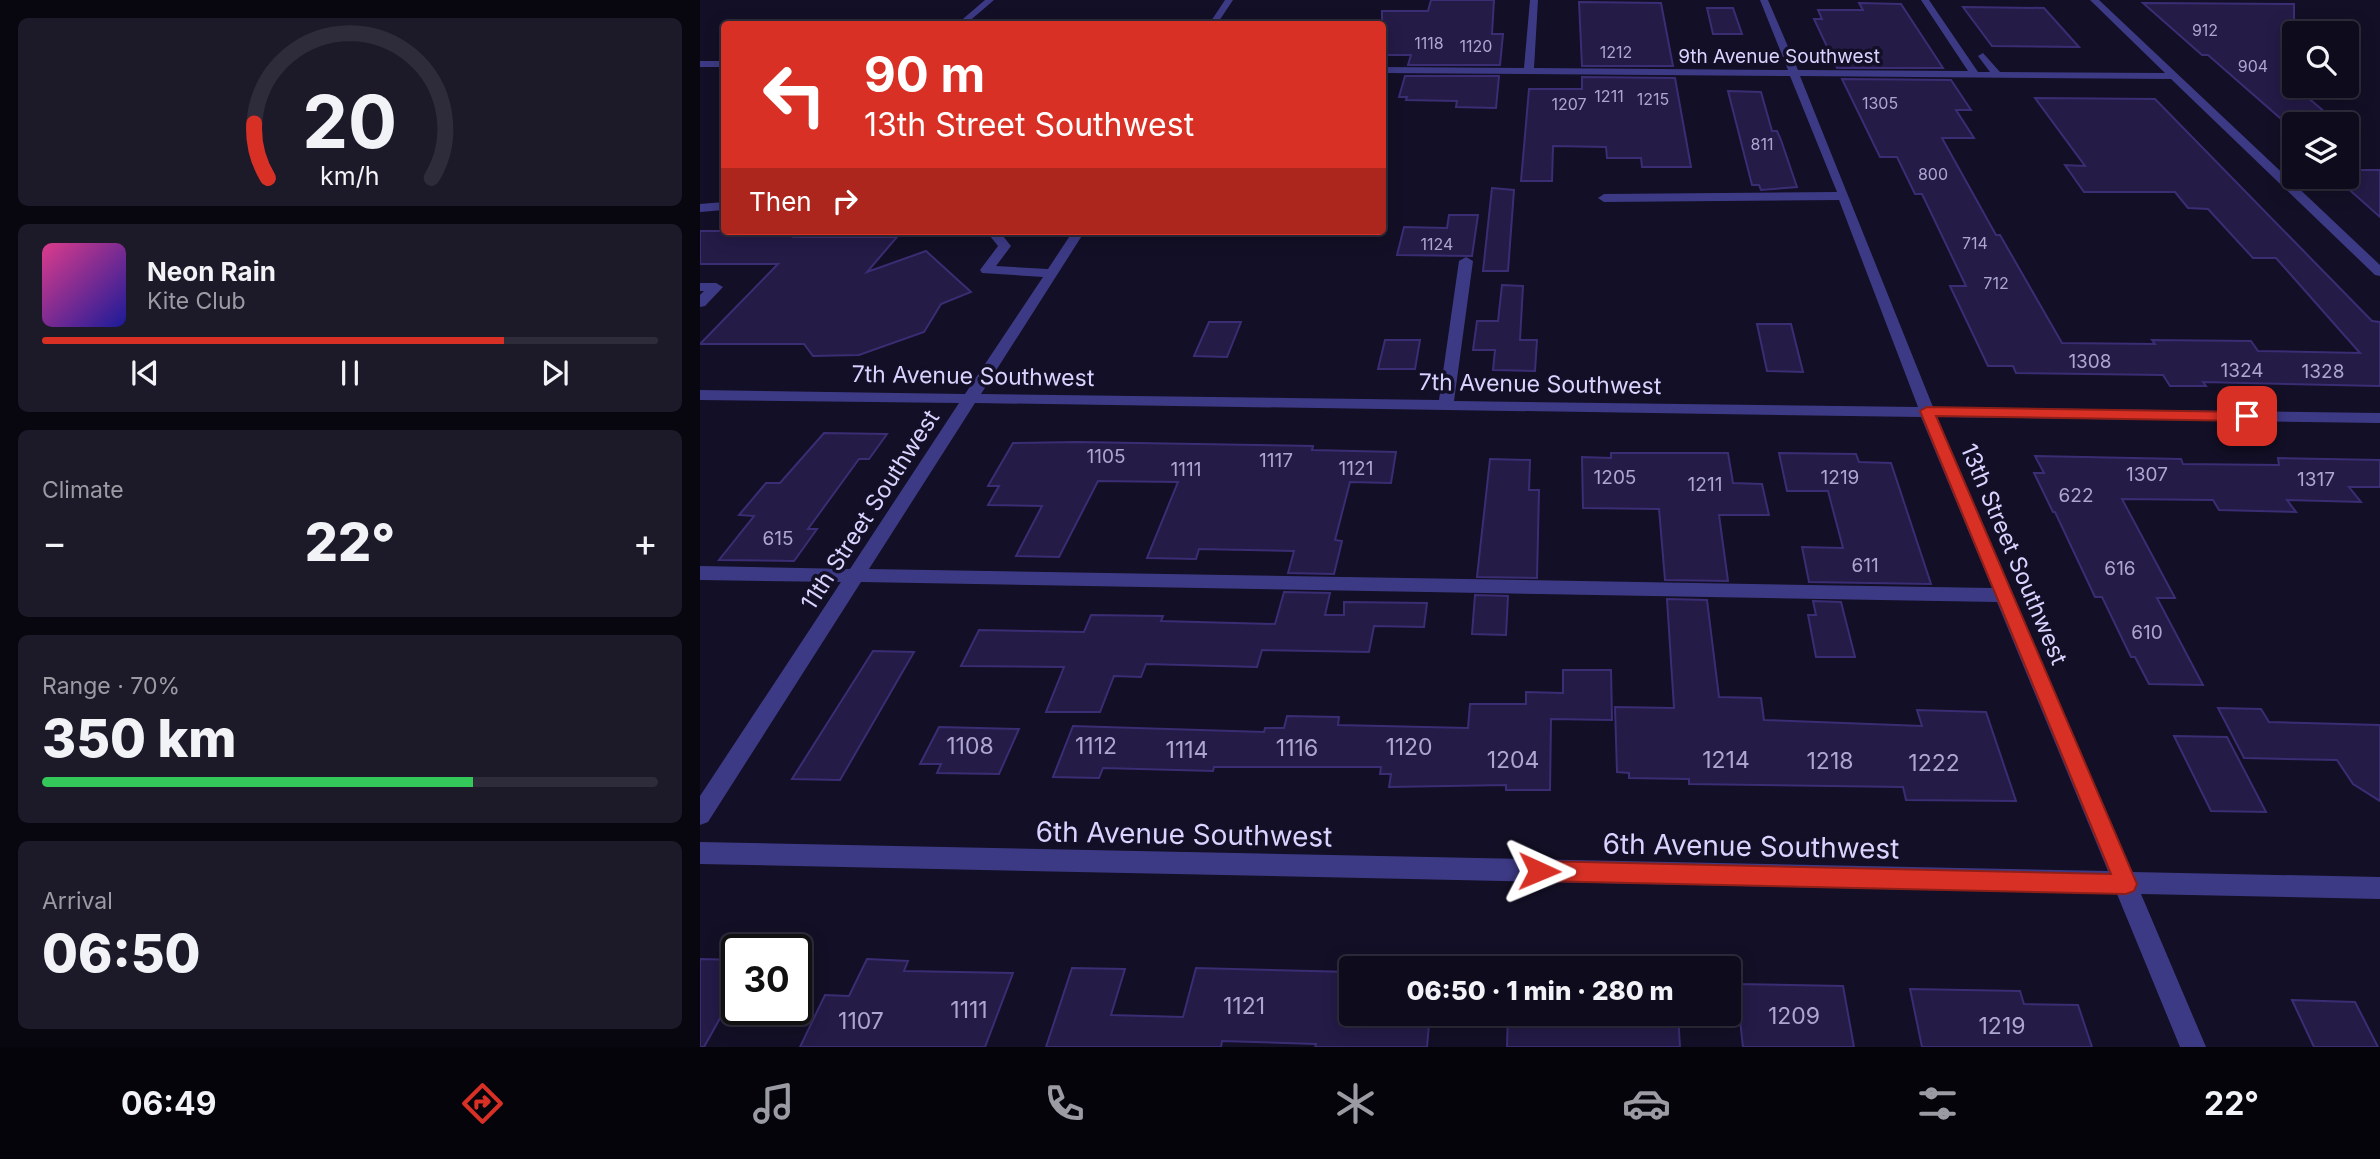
<!DOCTYPE html>
<meta charset="utf-8">
<style>
:root{--surface:#0e0b1c;--page:#1c1929;--text:#f1f3f6;--muted:#9b9ba3;--line:#2e2b3b;--accent:#d93025}
body{margin:0;font-family:Inter,sans-serif;background:var(--page);color:var(--text);height:100vh;display:flex;flex-direction:column;font-size:26px;white-space:nowrap}
*{box-sizing:border-box;margin:0}
p{font-size:23px;color:var(--muted)}
.icon{flex:none;width:38px;height:38px;fill:none;stroke:currentColor;stroke-width:2;stroke-linecap:round;stroke-linejoin:round}
.map{position:relative;flex:1;overflow:hidden}
.side{display:flex;flex-direction:column;gap:18px;padding:18px;background:#08060f;width:700px}
.side>*{flex:none}
.hud{position:absolute;left:21px;top:21px;width:665px;height:214px;border-radius:7px;box-shadow:0 4px 18px #0003,0 0 0 2px var(--line);background:#d93025;color:#fff;overflow:hidden}
.tools{position:absolute;left:1582px;top:21px;display:grid;gap:14px}
.tools a{display:grid;place-items:center;width:77px;height:77px;border-radius:7px;background:var(--surface);box-shadow:0 4px 18px #0003,0 0 0 2px var(--line);font-size:35px}
.speed{position:absolute;left:21px;top:934px;display:flex;gap:14px;font-size:35px;font-weight:700;text-align:center}
.speed>*{display:grid;place-content:center;width:91px;height:91px;border-radius:50%;background:var(--surface);box-shadow:0 4px 18px #0003,0 0 0 2px var(--line);line-height:1}
.speed .limit{border:4px solid #111;border-radius:10px;background:#fff;color:#111}
.pin{position:absolute;display:grid;place-items:center;width:60px;height:60px;color:#fff;margin:-30px;border-radius:14px;box-shadow:0 4px 10px #0006}
.me{position:absolute;width:77px;margin:-38px;rotate:91deg;stroke-linejoin:round;filter:drop-shadow(0 0 5px #0008)}
.turn{display:flex;align-items:center;gap:24px;height:147px;padding:0 28px;font-size:32px}
.turn .icon{width:91px;height:91px;stroke-width:2.5}
.turn b{display:block;font-size:49px;line-height:60px}
.then{display:flex;align-items:center;height:66px;padding:0 28px;background:#0003;gap:14px;font-size:26px}
.big{font-size:52px;font-weight:800;line-height:1.1}
.side .widget{flex:1;display:flex;flex-direction:column;justify-content:center;gap:10px;min-width:0;padding:0 24px;border-radius:10px;background:var(--page)}
.side .dial{align-items:center;gap:0}
.dial svg{height:182px;overflow:visible;fill:none;stroke:var(--line);stroke-width:7;stroke-linecap:round;text-anchor:middle}
.dial text{fill:var(--text);stroke:none}
.song{display:flex;align-items:center;gap:21px}
.cover{width:84px;height:84px;border-radius:10px;background:linear-gradient(135deg,hsl(330 70% 55%),hsl(240 70% 35%))}
.played{height:7px;border-radius:4px;background:linear-gradient(90deg,var(--accent) 75%,var(--line) 75%)}
.keys{display:flex;justify-content:space-around;direction:ltr}
.heat{display:flex;justify-content:space-between;align-items:center;font-size:38px;direction:ltr}
.charge{height:10px;border-radius:5px;background:linear-gradient(90deg,#34c759 70%,var(--line) 0)}
.trip{position:absolute;left:639px;top:956px;width:402px;height:70px;border-radius:7px;background:var(--surface);box-shadow:0 4px 18px #0003,0 0 0 2px var(--line);font-weight:800;line-height:70px;text-align:center}
.tab-bar{display:flex;height:112px;justify-content:space-around;align-items:center;background:#06040b;color:var(--muted)}
.tab-bar .icon{width:49px;height:49px}
.tab-bar .on{color:var(--accent)}
.tab-bar b{font-size:32px;color:var(--text)}
main{display:flex;flex:1;min-height:0}
.map>svg:first-child{display:block}
.building{fill:#241b47;stroke:#3b2d73;stroke-width:2}
.lines{fill:none;stroke-linecap:round;stroke-linejoin:round}
.minor{fill:#3d3a85;fill-rule:evenodd}
.route{fill:#d93025;stroke:#8d1f18;stroke-width:2}
.labels{text-anchor:middle;stroke-width:7;stroke-linejoin:round;paint-order:stroke}
.far-number-label{font-size:16px;fill:#aca6d1}
.far-street-label{font-size:19px;fill:#d9d4ff;stroke:#130f26}
.number-label{font-size:19px;fill:#aca6d1}
.street-label{font-size:23px;fill:#d9d4ff;stroke:#130f26}
.near-number-label{font-size:23px;fill:#aca6d1}
.near-street-label{font-size:28px;fill:#d9d4ff;stroke:#130f26}
</style>
<main>
<section class="side">
<div class="widget dial"><svg viewBox="0 0 100 80">
<path d="M14 69A42 42 0 1 1 86 69"/>
<path d="M14 69A42 42 0 0 1 8 45" stroke="#d93025"/>
<text x="50" y="56" font-size="32" font-weight="700">20</text>
<text x="50" y="72" font-size="11">km/h</text>
</svg></div>
<div class="widget">
<div class="song"><i class="cover"></i><div><b>Neon Rain</b><p>Kite Club</p></div></div>
<div class="played"></div>
<div class="keys"><svg class="icon" aria-label="previous" viewBox="0 0 24 24"><path d="M18 5L8 12l10 7zM5 5v14"/></svg><svg class="icon" aria-label="pause" viewBox="0 0 24 24"><path d="M8 5v14M16 5v14"/></svg><svg class="icon" aria-label="next" viewBox="0 0 24 24"><path d="M6 5l10 7-10 7zM19 5v14"/></svg></div>
</div>
<div class="widget"><p>Climate</p>
<div class="heat"><a>−</a><b class="big">22°</b><a>+</a></div>
</div>
<div class="widget"><p>Range · 70%</p><b class="big">350 km</b><div class="charge"></div></div>
<div class="widget"><p>Arrival</p><b class="big">06:50</b></div>
</section>
<div class="map">
<svg width="1680" height="1047" viewBox="0 0 1680 1047">
<rect width="100%" height="100%" fill="#130f26"/>
<!-- building -->
<path class="building" d="M 731,0 L 794,0 L 792,34 L 803,34 L 800,65 L 708,65 L 711,55 L 682,55 L 682,11 L 728,11 Z
M 879,2 L 961,3 L 973,66 L 882,66 Z
M 1159,3 L 1201,4 L 1243,68 L 1137,68 L 1114,19 L 1122,19 L 1118,10 L 1163,10 Z
M 1443,3 L 1594,4 L 1594,86 L 1632,118 L 1580,118 L 1508,55 L 1502,55 Z
M 1263,7 L 1344,8 L 1379,47 L 1292,46 Z
M 1007,8 L 1033,8 L 1042,34 L 1013,34 Z
M 705,76 L 799,76 L 796,108 L 756,107 L 757,101 L 706,100 L 707,97 L 699,97 Z
M 882,77 L 975,78 L 991,167 L 942,167 L 941,158 L 907,158 L 906,147 L 853,146 L 852,181 L 821,181 L 829,89 L 882,89 Z
M 1142,79 L 1251,80 L 1271,110 L 1256,110 L 1274,138 L 1242,138 L 1296,235 L 1300,235 L 1362,343 L 1455,344 L 1452,340 L 1551,341 L 1558,351 L 1660,353 L 1576,258 L 1553,258 L 1508,209 L 1488,208 L 1475,192 L 1384,192 L 1365,165 L 1385,166 L 1335,98 L 1455,99 L 1672,321 L 1680,322 L 1680,386 L 1503,382 L 1506,386 L 1470,386 L 1463,375 L 1316,373 L 1313,366 L 1288,366 L 1250,286 L 1266,286 L 1222,194 L 1215,194 L 1197,157 L 1180,157 Z
M 1028,91 L 1061,92 L 1072,131 L 1077,131 L 1081,140 L 1097,187 L 1061,190 L 1059,185 L 1052,185 Z
M 1647,170 L 1680,170 L 1680,217 L 1635,177 L 1647,177 Z
M 792,188 L 814,190 L 808,271 L 783,271 Z
M 749,215 L 778,215 L 772,256 L 697,255 L 704,227 L 747,228 Z
M 0,231 L 100,231 L 94,237 L 197,237 L 167,272 L 226,251 L 271,292 L 241,304 L 224,332 L 159,355 L 113,356 L 104,344 L 0,344 L 78,264 L 0,264 Z
M 802,285 L 823,286 L 820,340 L 837,340 L 835,371 L 793,370 L 795,350 L 773,350 L 777,321 L 798,321 Z
M 509,322 L 541,322 L 527,357 L 494,356 Z
M 1057,324 L 1091,324 L 1103,372 L 1067,371 Z
M 685,340 L 720,340 L 715,369 L 678,369 Z
M 124,433 L 187,434 L 169,459 L 159,459 L 108,529 L 117,529 L 94,561 L 19,560 L 54,516 L 39,515 L 66,483 L 80,483 Z
M 378,442 L 613,446 L 612,450 L 696,452 L 691,483 L 650,482 L 635,540 L 642,541 L 634,574 L 588,573 L 594,551 L 499,549 L 496,559 L 447,558 L 478,482 L 398,481 L 359,557 L 316,556 L 342,506 L 288,505 L 299,486 L 288,486 L 313,443 Z
M 911,453 L 1028,453 L 1033,483 L 1062,484 L 1069,515 L 1019,515 L 1028,581 L 965,580 L 959,509 L 883,508 L 882,457 L 911,458 Z
M 1079,453 L 1156,454 L 1159,462 L 1191,463 L 1231,584 L 1109,582 L 1102,547 L 1143,548 L 1128,491 L 1087,491 Z
M 1335,456 L 1481,459 L 1483,464 L 1579,465 L 1578,458 L 1680,460 L 1680,487 L 1649,487 L 1661,502 L 1587,500 L 1596,512 L 1519,510 L 1513,500 L 1422,499 L 1475,598 L 1457,598 L 1503,685 L 1449,684 L 1435,657 L 1431,657 L 1402,597 L 1395,597 L 1355,512 L 1353,512 L 1334,473 L 1344,473 Z
M 790,459 L 830,460 L 829,490 L 839,490 L 837,578 L 777,577 Z
M 584,592 L 630,593 L 625,615 L 644,615 L 644,602 L 727,603 L 724,627 L 674,626 L 669,652 L 562,650 L 557,667 L 446,664 L 441,677 L 414,676 L 400,712 L 346,712 L 364,667 L 261,666 L 279,630 L 384,632 L 391,615 L 463,616 L 461,621 L 575,624 Z
M 775,595 L 808,596 L 806,635 L 772,634 Z
M 967,599 L 1007,600 L 1019,697 L 1061,698 L 1064,720 L 1222,726 L 1217,710 L 1286,712 L 1316,801 L 1206,800 L 1203,787 L 989,784 L 989,779 L 929,778 L 929,773 L 917,772 L 915,707 L 974,708 Z
M 1113,601 L 1141,602 L 1155,657 L 1116,657 L 1108,615 L 1116,615 Z
M 173,651 L 214,652 L 140,780 L 92,779 Z
M 863,670 L 911,670 L 912,720 L 851,719 L 850,790 L 806,790 L 806,785 L 689,787 L 691,774 L 680,774 L 681,767 L 514,767 L 513,771 L 403,768 L 399,778 L 353,777 L 373,726 L 564,732 L 565,728 L 584,728 L 587,716 L 639,717 L 638,725 L 768,728 L 770,704 L 826,704 L 826,692 L 863,693 Z
M 1518,708 L 1561,709 L 1569,722 L 1680,725 L 1680,801 L 1653,784 L 1637,760 L 1544,758 Z
M 239,727 L 319,729 L 299,774 L 237,773 L 241,764 L 220,764 Z
M 1474,736 L 1527,737 L 1566,812 L 1511,811 Z
M 0,959 L 37,960 L 37,988 L 4,1047 L 0,1047 Z
M 167,959 L 208,961 L 204,971 L 313,973 L 285,1047 L 100,1047 L 125,995 L 149,996 Z
M 372,968 L 425,969 L 411,1015 L 483,1017 L 496,968 L 651,972 L 651,1013 L 730,1013 L 727,1047 L 615,1047 L 616,1044 L 522,1041 L 521,1047 L 346,1047 Z
M 1036,984 L 1143,986 L 1154,1047 L 1043,1047 Z
M 1210,989 L 1320,991 L 1324,1004 L 1378,1005 L 1392,1047 L 1222,1047 Z
M 1592,1000 L 1655,1002 L 1678,1047 L 1614,1047 Z
M 808,1013 L 978,1013 L 980,1047 L 807,1047 Z"/>
<g class="lines">
<!-- minor -->
<path class="minor" d="M 285,0 L 294,0 L 266,24 L 257,24 Z
M 525,0 L 533,0 L 517,24 L 509,24 Z
M 830,0 L 838,0 L 834,68 L 1088,70 L 1060,0 L 1068,0 L 1098,70 L 1268,71 L 1221,0 L 1229,0 L 1278,72 L 1290,72 L 1278,56 L 1283,53 L 1300,72 L 1465,73 L 1390,0 L 1399,0 L 1680,265 L 1680,276 L 1675,275 L 1471,79 L 1100,76 L 1233,407 L 1680,413 L 1680,423 L 1237,417 L 1432,872 L 1680,877 L 1680,899 L 1441,894 L 1506,1047 L 1480,1047 L 1417,894 L 0,864 L 0,842 L 1408,871 L 1297,602 L 161,582 L 8,822 L 0,825 L 0,796 L 141,582 L 0,580 L 0,566 L 150,569 L 259,403 L 0,400 L 0,390 L 265,394 L 343,277 L 282,273 L 280,270 L 298,246 L 286,231 L 299,231 L 311,246 L 296,266 L 348,269 L 373,231 L 385,231 L 281,394 L 739,400 L 759,261 L 766,257 L 773,261 L 754,401 L 1218,407 L 1139,200 L 904,202 L 898,198 L 904,194 L 1137,192 L 1090,76 L 682,73 L 682,67 L 824,68 ZM 275,403 L 1221,417 L 1292,588 L 169,569 Z
M 0,61 L 24,61 L 24,67 L 0,67 Z
M 24,202 L 24,210 L 0,212 L 0,204 Z
M 0,283 L 16,283 L 23,287 L 5,306 L 0,307 L 0,295 L 4,291 L 0,291 Z"/>
</g>
<!-- route -->
<path class="route" d="M 1227,407 L 1547,412 L 1554,416 L 1547,421 L 1236,416 L 1437,884 L 1434,891 L 1426,894 L 839,881 L 831,878 L 828,871 L 831,864 L 839,861 L 1411,874 L 1220,411 Z"/>
<g class="labels">
<!-- far-number labels -->
<g class="far-number-label">
<text x="1505" y="36">912</text>
<text x="729" y="49">1118</text>
<text x="776" y="52">1120</text>
<text x="916" y="58">1212</text>
<text x="1553" y="72">904</text>
<text x="909" y="102">1211</text>
<text x="953" y="105">1215</text>
<text x="1180" y="109">1305</text>
<text x="869" y="110">1207</text>
<text x="1062" y="150">811</text>
<text x="1233" y="180">800</text>
<text x="1275" y="249">714</text>
<text x="737" y="250">1124</text>
<text x="1296" y="289">712</text>
</g>
<!-- far-street labels -->
<g class="far-street-label">
<text x="1079" y="63">9th Avenue Southwest</text>
</g>
<!-- number labels -->
<g class="number-label">
<text x="1390" y="368">1308</text>
<text x="1542" y="377">1324</text>
<text x="1623" y="378">1328</text>
<text x="406" y="463">1105</text>
<text x="576" y="467">1117</text>
<text x="656" y="475">1121</text>
<text x="486" y="476">1111</text>
<text x="1447" y="481">1307</text>
<text x="915" y="484">1205</text>
<text x="1140" y="484">1219</text>
<text x="1616" y="486">1317</text>
<text x="1005" y="491">1211</text>
<text x="1376" y="502">622</text>
<text x="78" y="545">615</text>
<text x="1165" y="572">611</text>
<text x="1420" y="575">616</text>
<text x="1447" y="639">610</text>
</g>
<!-- street labels -->
<g class="street-label">
<text transform="translate(273 376) rotate(1)" y="8">7th Avenue Southwest</text>
<text transform="translate(840 384) rotate(1)" y="8">7th Avenue Southwest</text>
<text transform="translate(170 510) rotate(-57)" y="8">11th Street Southwest</text>
<text transform="translate(1314 554) rotate(67)" y="8">13th Street Southwest</text>
</g>
<!-- near-number labels -->
<g class="near-number-label">
<text x="270" y="754">1108</text>
<text x="396" y="754">1112</text>
<text x="709" y="755">1120</text>
<text x="597" y="756">1116</text>
<text x="487" y="758">1114</text>
<text x="813" y="768">1204</text>
<text x="1026" y="768">1214</text>
<text x="1130" y="769">1218</text>
<text x="1234" y="771">1222</text>
<text x="544" y="1014">1121</text>
<text x="269" y="1018">1111</text>
<text x="1094" y="1024">1209</text>
<text x="161" y="1029">1107</text>
<text x="1302" y="1034">1219</text>
</g>
<!-- near-street labels -->
<g class="near-street-label">
<text transform="translate(484 834) rotate(1)" y="10">6th Avenue Southwest</text>
<text transform="translate(1051 846) rotate(1)" y="10">6th Avenue Southwest</text>
</g>
</g>
</svg>
<div class="tools">
<a><svg class="icon" aria-label="search" viewBox="0 0 24 24"><circle cx="10" cy="10" r="6"/><path d="M15 15l6 6"/></svg></a>
<a><svg class="icon" aria-label="layers" viewBox="0 0 24 24"><path d="M12 4l9 5-9 5-9-5zM3 14l9 5 9-5"/></svg></a>
</div>
<div class="speed"><div class="limit">30</div></div>
<div class="pin" style="left:1547px;top:416px;background:#d93025"><svg class="icon" aria-label="arrive" viewBox="0 0 24 24"><path d="M6 21V4h12l-3 4 3 4H6"/></svg></div>
<svg class="me" style="left:839px;top:871px" viewBox="-20 -20 40 40"><path d="M0-17L14 15 0 8-14 15z" fill="#d93025" stroke="#fff" stroke-width="4"/></svg>
<div class="trip">06:50 · 1 min · 280 m</div>
<div class="hud">
<div class="turn"><svg class="icon" aria-label="left" viewBox="0 0 24 24"><path d="M17 20v-9H6M10 6l-5 5 5 5"/></svg><div><b>90 m</b>13th Street Southwest</div></div>
<div class="then">Then<svg class="icon" aria-label="right" viewBox="0 0 24 24"><path d="M7 20v-9h11M14 6l5 5-5 5"/></svg></div>
</div>
</div>
</main>
<nav class="tab-bar">
<b>06:49</b>
<svg class="icon on" aria-label="directions" viewBox="0 0 24 24"><path d="M12 3l9 9-9 9-9-9zM9 14v-3h6M13 9l2 2-2 2"/></svg>
<svg class="icon" aria-label="music" viewBox="0 0 24 24"><path d="M9 18V5l10-2v13"/><circle cx="6" cy="18" r="3"/><circle cx="16" cy="16" r="3"/></svg>
<svg class="icon" aria-label="phone" viewBox="0 0 24 24"><path d="M5 4h4l2 5-3 2q2 4 5 5l2-3 5 2v4C11 20 4 13 5 4z"/></svg>
<svg class="icon" aria-label="climate" viewBox="0 0 24 24"><path d="M12 3v18M4 7l16 10M4 17L20 7"/></svg>
<svg class="icon" aria-label="car" viewBox="0 0 24 24"><path d="M5 17H2v-5l4-1 3-4h7l3 4 3 1v5h-3M9 17h6M6 11h13"/><circle cx="7" cy="17" r="2"/><circle cx="17" cy="17" r="2"/></svg>
<svg class="icon" aria-label="filters" viewBox="0 0 24 24"><path d="M4 7h16M4 17h16"/><circle cx="9" cy="7" r="2"/><circle cx="15" cy="17" r="2"/></svg>
<b>22°</b>
</nav>
